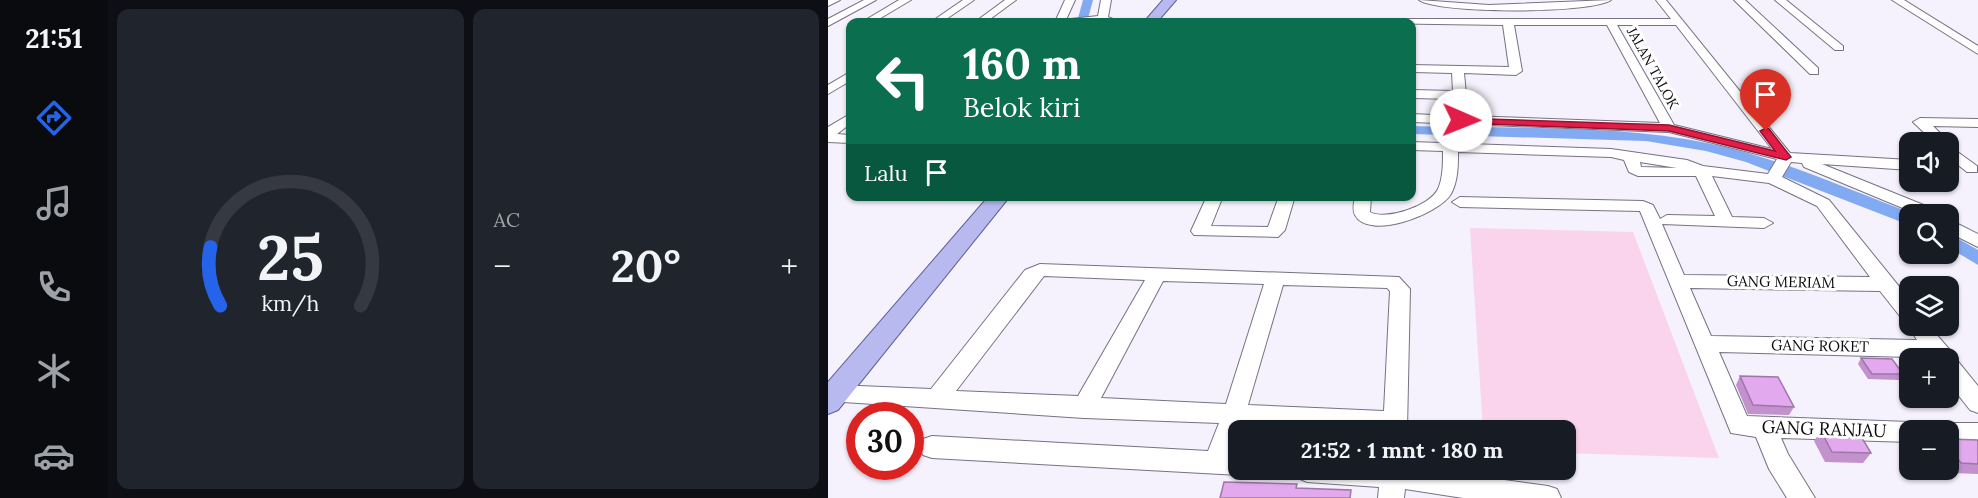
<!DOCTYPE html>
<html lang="id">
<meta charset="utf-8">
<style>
:root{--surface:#171b24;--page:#20242c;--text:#f1f3f6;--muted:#9ea1a6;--line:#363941;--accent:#2563eb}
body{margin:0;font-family:Lora,serif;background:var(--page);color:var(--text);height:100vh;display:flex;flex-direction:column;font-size:22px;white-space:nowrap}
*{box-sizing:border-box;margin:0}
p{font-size:20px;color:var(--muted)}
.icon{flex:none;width:33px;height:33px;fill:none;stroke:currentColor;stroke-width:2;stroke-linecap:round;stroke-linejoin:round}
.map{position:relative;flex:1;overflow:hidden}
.drawer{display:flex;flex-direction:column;gap:9px;padding:9px;background:#0d0f14;width:720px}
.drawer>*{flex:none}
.guide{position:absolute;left:18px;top:18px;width:570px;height:183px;border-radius:12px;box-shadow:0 2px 4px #0004;background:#0b6e4f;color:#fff;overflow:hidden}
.buttons{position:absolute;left:1071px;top:132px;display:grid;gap:12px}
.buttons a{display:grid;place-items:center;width:60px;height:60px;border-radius:12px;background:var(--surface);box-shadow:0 2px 4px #0004;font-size:30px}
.speed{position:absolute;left:18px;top:402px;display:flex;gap:12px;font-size:30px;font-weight:700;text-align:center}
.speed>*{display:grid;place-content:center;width:78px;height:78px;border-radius:50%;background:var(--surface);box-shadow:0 2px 4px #0004;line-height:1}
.speed .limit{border:9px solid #d22;background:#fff;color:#111}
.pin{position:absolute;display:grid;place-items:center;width:51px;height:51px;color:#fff;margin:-62px -26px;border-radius:50% 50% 50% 0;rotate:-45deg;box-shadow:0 0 6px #0007}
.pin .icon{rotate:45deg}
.me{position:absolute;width:66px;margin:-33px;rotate:91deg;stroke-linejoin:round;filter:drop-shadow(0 0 4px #0008)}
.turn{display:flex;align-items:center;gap:21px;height:126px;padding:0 18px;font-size:27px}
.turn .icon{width:78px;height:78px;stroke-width:2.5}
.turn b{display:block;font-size:42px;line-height:51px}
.then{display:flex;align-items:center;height:57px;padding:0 18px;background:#0003;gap:12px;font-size:22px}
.big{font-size:45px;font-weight:700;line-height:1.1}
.drawer .tile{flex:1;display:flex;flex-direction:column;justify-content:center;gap:9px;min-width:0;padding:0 21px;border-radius:12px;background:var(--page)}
.drawer .dial{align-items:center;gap:0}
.dial svg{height:156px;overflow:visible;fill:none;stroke:var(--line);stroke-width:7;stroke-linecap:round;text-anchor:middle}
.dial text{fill:var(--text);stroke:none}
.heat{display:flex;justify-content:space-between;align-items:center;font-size:33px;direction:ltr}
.drawer .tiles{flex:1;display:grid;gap:9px;grid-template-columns:repeat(2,1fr)}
.trip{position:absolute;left:400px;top:420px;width:348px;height:60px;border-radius:12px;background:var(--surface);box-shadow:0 2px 4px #0004;font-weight:700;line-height:60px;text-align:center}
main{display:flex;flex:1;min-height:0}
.tab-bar{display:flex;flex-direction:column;width:108px;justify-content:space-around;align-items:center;background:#090b0e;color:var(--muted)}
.tab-bar .icon{width:42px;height:42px}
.tab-bar .active{color:var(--accent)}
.tab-bar b{font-size:27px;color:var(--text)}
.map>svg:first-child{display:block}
.green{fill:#fad4ed}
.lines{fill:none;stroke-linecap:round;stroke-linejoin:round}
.canal{fill:#82aaf2;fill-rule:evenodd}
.minor-casing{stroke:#777282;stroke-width:2}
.major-casing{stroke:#5d5e9a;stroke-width:2}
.minor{fill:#fff;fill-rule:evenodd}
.major{fill:#b8b9ef;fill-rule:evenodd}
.wall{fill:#c291ce}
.building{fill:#e2a9ef;stroke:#9e76a7;stroke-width:1.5}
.route{fill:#e11d48;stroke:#92132f;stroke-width:1.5}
.labels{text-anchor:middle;stroke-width:6;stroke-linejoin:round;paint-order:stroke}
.far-street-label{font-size:14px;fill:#0d0b11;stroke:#fff}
.street-label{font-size:15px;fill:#0d0b11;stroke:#fff}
.near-street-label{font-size:18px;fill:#0d0b11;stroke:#fff}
</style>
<main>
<nav class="tab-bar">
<b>21:51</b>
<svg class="icon active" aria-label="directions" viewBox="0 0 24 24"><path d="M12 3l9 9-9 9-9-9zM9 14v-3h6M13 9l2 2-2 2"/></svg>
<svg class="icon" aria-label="music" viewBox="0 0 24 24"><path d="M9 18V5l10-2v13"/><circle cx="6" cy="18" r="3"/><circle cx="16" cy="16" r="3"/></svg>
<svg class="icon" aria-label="phone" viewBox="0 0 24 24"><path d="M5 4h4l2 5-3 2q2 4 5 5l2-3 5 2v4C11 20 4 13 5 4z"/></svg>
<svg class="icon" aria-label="climate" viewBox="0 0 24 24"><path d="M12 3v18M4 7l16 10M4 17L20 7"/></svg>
<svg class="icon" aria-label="car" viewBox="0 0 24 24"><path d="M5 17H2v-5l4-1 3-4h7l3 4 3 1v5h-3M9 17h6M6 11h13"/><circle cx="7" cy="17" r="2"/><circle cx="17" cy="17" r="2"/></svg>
</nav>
<section class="drawer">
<div class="tiles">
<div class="tile dial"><svg viewBox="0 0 100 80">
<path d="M14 69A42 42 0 1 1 86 69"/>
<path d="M14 69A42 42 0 0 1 9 39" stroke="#2563eb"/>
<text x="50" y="56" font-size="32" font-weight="700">25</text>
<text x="50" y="72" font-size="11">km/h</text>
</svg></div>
<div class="tile"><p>AC</p>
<div class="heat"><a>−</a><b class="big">20°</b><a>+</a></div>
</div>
</div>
</section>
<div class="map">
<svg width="1150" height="498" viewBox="0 0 1150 498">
<rect width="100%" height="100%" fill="#f5f1fd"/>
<!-- green -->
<path class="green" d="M 642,228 L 805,232 L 891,458 L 738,453 L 738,430 L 655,430 Z"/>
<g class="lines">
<!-- canal -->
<path class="canal" d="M 255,0 L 265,0 L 259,22 L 249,22 Z
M 584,126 C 679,129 787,124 879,143 C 950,157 1018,189 1086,214 L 1082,214 L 1082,224 L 1076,223 L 918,162 L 878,151 L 818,141 L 584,134 Z
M 1120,233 L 1150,250 L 1150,265 L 1120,247 Z"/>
<defs>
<path id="minor" d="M 0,0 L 12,0 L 0,6 Z
M 36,0 L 48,0 L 0,26 L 0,19 Z
M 71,0 L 83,0 L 46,22 L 34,22 Z
M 135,0 L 146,0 L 114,22 L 103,22 Z
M 177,0 L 188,0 L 158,22 L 147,22 Z
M 237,0 L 247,0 L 237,22 L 227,22 Z
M 273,0 L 283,0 L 280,17 L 292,22 L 238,22 L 243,19 L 270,16 Z
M 591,0 L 661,5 L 783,0 C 764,14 610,14 591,0 Z
M 828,0 L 838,0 L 962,153 L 1082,160 L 1082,170 L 994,164 L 1108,210 L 1110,214 L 1089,214 L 976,167 L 974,163 L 963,162 L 954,177 L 1001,200 L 1082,300 L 1082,322 L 1075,320 L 1052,291 L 862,288 L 883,336 L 1089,340 L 1080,326 L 1082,323 L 1082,326 L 1101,326 L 1121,349 L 1123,357 L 1128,359 L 1150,386 L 1150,413 L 1142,410 L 1120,382 L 1120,358 L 891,352 L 919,416 L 1082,422 L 1091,425 L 1093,430 L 1082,430 L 1082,442 L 953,438 L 960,454 L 987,498 L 959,498 L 941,469 L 928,437 L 903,433 L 812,211 L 632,207 L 624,202 L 632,197 L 815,201 L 825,205 L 832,219 L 839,215 L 887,216 L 868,176 L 810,176 L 801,172 L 796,160 L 783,157 L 630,152 C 630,166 630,181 623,194 C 611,214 541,241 527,215 C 524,210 526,202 527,196 L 543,196 L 542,212 C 558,221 602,206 610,189 C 615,178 615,164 615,151 L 584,150 L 584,142 L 783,149 L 859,160 L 875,166 L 940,174 L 949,159 L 841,132 L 584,122 L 584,114 L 626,116 L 625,99 L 584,98 L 584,90 L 625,91 L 624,73 L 584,72 L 584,65 L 681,67 L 675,25 L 474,22 L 479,19 L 843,19 ZM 686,25 L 779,25 L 832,123 L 640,116 L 636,73 L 688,75 L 694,71 ZM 789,25 L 848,25 L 944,149 L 846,125 ZM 812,162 L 849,168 L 813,167 ZM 884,176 L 941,183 L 989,206 L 1042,277 L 856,275 L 834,224 L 936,228 L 945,223 L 936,218 L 904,217 Z
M 906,0 L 917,0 L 990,68 L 990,74 L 982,74 Z
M 947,0 L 958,0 L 1015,46 L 1015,50 L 1007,50 Z
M 1064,0 L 1076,0 L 1150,46 L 1150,54 Z
M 22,72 L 22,81 L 0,94 L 0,85 Z
M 22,114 L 22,124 L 9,134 L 22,135 L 22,143 L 0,142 L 0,127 Z
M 1092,118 L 1150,119 L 1150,127 L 1105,126 L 1121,142 L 1106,142 L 1085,122 Z
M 1120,145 L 1149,166 L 1149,172 L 1139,172 L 1120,157 Z
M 379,196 L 395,196 L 383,226 L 440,227 L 451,196 L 467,196 L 457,230 L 450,237 L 366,235 L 363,231 Z
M 1120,219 L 1150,234 L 1150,247 L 1120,232 Z
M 212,264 L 571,277 L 582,289 L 579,430 L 414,424 L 404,452 L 411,453 L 411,470 L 421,470 L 411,475 L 104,458 L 95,455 L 92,447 L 95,439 L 104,436 L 380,451 L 391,423 L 256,418 L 0,401 L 0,387 L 7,385 L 103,389 L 197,270 ZM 216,276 L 317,280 L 250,396 L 128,391 ZM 335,281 L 436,284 L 398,404 L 273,398 ZM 455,285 L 559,288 L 562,291 L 556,411 L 420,405 Z
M 1120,423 L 1150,423 L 1150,445 L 1120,444 L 1120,430 L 1109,430 L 1111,426 Z
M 466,470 L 604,470 L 720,486 L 729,489 L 733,498 L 635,498 L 577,489 L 576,498 L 550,498 L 551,487 L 479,482 L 470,478 Z"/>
<path id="major" d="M 335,0 L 348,0 L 329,22 L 316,22 Z
M 161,196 L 182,196 L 10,410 L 0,414 L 0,382 Z"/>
</defs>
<!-- minor casing -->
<use href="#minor" class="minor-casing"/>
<!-- major casing -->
<use href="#major" class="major-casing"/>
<!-- minor -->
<use href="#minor" class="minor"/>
<!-- major -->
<use href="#major" class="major"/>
</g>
<!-- wall -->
<path class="wall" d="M 1033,358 L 1075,374 L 1071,380 L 1040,379 L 1030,364 Z
M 912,376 L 966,407 L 961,415 L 920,414 L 908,385 Z
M 993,431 L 1043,453 L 1035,463 L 997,462 L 986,441 Z
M 1120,439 L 1150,440 L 1150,474 L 1123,473 L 1120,469 Z"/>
<!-- building -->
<path class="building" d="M 1033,358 L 1064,359 L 1075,374 L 1044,374 Z
M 912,376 L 950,377 L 966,407 L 925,405 Z
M 993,431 L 1031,433 L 1043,453 L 1004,452 Z
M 1120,439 L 1150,440 L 1150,464 L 1133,463 L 1120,445 Z
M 396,482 L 469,484 L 468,488 L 523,490 L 522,498 L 392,498 Z"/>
<!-- route -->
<path class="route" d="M 629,118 L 841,125 L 947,151 L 932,131 L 938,128 L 941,129 L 963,157 L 958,160 L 841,131 L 633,123 L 629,122 Z"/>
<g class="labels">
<!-- far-street labels -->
<g class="far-street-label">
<text transform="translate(825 68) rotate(61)" y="5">JALAN TALOK</text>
</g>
<!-- street labels -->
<g class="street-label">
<text transform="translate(953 282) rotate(1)" y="5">GANG MERIAM</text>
<text transform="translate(992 346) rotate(1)" y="5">GANG ROKET</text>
</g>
<!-- near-street labels -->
<g class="near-street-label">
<text transform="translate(996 429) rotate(2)" y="6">GANG RANJAU</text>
</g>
</g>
</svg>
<div class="buttons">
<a><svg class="icon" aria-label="sound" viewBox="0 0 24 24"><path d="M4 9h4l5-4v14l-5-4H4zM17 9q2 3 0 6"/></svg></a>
<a><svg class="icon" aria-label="search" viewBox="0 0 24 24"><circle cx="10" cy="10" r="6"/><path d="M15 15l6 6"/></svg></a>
<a><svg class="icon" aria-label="layers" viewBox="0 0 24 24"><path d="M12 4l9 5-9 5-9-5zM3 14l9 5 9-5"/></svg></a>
<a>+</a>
<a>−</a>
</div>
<div class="speed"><div class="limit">30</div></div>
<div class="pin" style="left:938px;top:131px;background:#d93025"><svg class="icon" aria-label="arrive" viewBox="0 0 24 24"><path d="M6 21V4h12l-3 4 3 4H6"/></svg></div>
<svg class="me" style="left:633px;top:120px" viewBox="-20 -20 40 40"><circle r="19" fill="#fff"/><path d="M0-13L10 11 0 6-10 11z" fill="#e11d48"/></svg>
<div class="trip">21:52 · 1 mnt · 180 m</div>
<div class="guide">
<div class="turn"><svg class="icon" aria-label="left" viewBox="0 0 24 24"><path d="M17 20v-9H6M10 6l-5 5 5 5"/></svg><div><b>160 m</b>Belok kiri</div></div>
<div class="then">Lalu<svg class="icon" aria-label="arrive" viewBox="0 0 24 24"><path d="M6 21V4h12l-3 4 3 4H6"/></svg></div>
</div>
</div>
</main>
